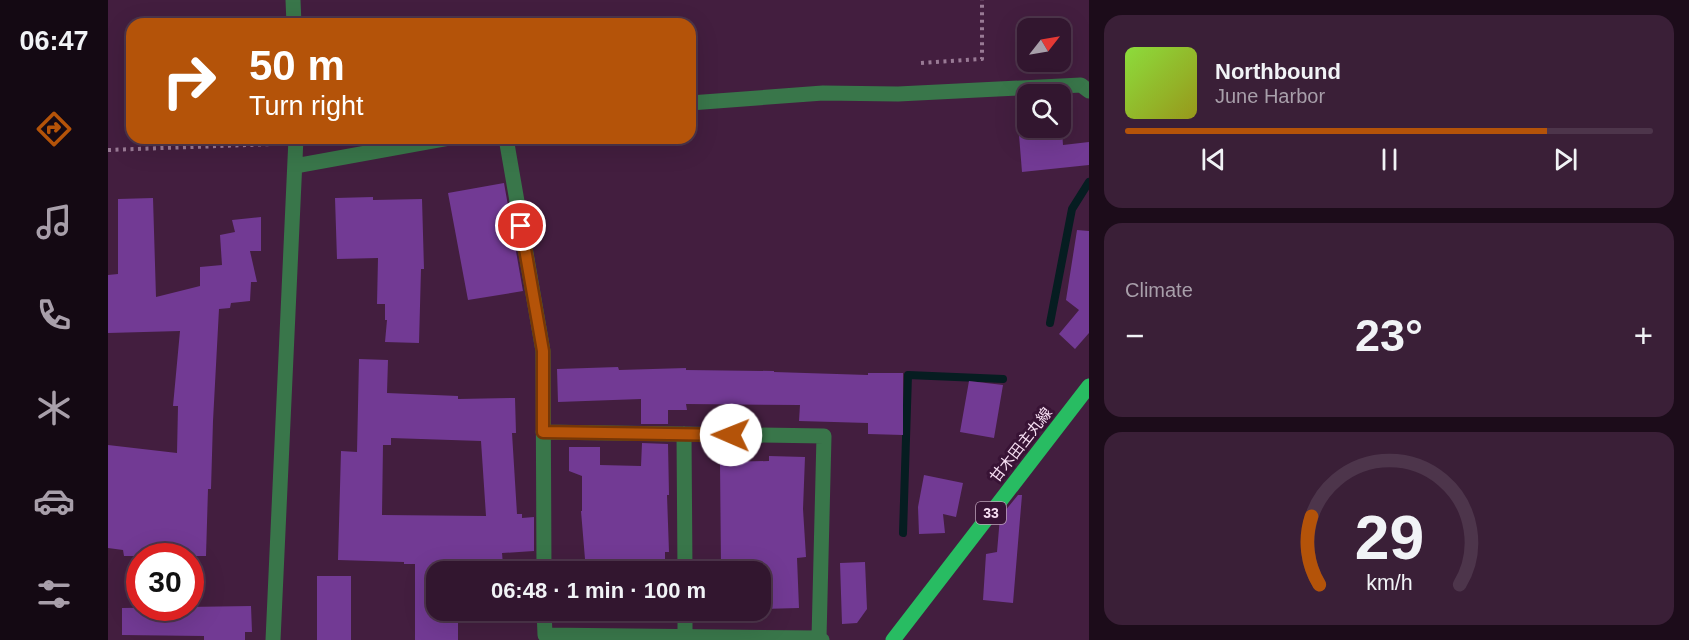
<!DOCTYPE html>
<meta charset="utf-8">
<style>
:root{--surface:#32162f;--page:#3a1f37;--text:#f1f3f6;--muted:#a89faa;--line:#4d354b;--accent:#b45309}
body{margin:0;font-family:Helvetica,"Noto Sans JP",sans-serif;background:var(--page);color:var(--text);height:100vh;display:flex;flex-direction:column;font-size:22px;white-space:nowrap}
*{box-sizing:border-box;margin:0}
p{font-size:20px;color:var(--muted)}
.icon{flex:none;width:33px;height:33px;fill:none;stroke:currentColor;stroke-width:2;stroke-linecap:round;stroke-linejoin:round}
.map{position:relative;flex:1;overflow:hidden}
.side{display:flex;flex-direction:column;gap:15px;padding:15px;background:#1c0c1a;width:600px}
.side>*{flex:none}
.top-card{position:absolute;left:18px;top:18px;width:570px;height:126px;border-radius:18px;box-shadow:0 6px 24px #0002,0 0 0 2px var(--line);background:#b45309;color:#fff;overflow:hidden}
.needle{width:39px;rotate:59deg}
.buttons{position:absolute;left:909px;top:18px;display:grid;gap:12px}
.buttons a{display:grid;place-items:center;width:54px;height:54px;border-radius:12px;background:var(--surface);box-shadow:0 6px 24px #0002,0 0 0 2px var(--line);font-size:30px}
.speed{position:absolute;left:18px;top:543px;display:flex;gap:12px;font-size:30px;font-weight:700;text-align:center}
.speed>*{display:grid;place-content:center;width:78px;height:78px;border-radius:50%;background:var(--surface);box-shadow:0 6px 24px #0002,0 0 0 2px var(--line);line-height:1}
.speed .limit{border:9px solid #d22;background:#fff;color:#111}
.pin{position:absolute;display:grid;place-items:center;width:51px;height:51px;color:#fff;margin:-26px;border:3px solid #fff;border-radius:50%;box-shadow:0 2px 6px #0007}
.me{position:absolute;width:66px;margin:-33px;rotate:271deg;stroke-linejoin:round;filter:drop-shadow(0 0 4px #0008)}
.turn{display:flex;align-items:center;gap:21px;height:126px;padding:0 24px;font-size:27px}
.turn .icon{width:78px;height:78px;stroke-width:2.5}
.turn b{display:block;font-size:42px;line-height:51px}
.big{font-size:45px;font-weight:700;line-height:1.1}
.side .card{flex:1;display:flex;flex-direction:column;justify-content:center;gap:9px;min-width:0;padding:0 21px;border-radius:18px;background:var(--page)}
.side .dial{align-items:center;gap:0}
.dial svg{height:156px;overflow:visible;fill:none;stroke:var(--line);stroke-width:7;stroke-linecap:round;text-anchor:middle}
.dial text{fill:var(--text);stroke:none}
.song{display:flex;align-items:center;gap:18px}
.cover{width:72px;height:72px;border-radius:9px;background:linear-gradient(135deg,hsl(90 70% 55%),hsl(60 70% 35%))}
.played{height:6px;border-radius:3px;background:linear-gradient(90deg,var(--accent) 80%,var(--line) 80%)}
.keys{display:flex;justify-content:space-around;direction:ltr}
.heat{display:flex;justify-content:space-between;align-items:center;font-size:33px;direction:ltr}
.trip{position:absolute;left:318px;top:561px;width:345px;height:60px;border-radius:18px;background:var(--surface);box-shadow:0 6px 24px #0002,0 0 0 2px var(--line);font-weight:700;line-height:60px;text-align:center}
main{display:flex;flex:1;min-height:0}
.dock{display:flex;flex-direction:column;width:108px;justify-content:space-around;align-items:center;background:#140913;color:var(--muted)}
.dock .icon{width:42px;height:42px}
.dock .selected{color:var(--accent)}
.dock b{font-size:27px;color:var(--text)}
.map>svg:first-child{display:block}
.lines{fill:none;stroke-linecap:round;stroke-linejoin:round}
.stream{stroke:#061d21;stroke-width:8}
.building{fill:#723a94;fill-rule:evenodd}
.path{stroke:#997a95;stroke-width:4;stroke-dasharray:3 4.5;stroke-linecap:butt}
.minor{stroke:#39764a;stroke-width:15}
.major{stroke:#28bc62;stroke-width:15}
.route-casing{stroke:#753606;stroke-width:15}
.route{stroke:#b45309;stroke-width:10}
.labels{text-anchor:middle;stroke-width:6;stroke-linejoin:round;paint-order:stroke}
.shield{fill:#381335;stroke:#bea2bb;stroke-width:1.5}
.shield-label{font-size:14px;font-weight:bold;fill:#f8e0f4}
.street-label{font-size:15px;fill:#f8e0f4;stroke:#381335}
</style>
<main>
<nav class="dock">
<b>06:47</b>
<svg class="icon selected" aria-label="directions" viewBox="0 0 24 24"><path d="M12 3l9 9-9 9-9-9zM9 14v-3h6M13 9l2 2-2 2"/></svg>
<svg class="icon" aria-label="music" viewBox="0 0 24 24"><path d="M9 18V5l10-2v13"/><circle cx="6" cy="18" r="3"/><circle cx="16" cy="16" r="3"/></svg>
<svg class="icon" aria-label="phone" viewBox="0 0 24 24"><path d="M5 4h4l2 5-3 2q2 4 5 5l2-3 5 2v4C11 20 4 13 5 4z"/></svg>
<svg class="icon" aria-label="climate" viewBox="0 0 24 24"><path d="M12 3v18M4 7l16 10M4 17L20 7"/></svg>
<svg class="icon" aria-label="car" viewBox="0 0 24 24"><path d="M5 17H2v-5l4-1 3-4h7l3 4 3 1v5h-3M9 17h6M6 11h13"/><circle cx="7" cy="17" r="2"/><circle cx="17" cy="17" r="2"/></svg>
<svg class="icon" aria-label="filters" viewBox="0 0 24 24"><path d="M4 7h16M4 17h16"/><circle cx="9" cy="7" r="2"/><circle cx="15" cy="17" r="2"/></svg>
</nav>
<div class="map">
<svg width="981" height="640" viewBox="0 0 981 640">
<rect width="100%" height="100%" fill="#431e3f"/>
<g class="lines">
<!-- stream -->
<path class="stream" d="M 942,323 L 964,209 L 981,182
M 795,533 L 800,375 L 895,379"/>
</g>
<!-- building -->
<path class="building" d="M 954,131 L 955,145 L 981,142 L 981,165 L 914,172 L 911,135 Z
M 396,183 L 415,291 L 360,300 L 340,193 Z
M 265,197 L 265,200 L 314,199 L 316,269 L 313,269 L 311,343 L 277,342 L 279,320 L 277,320 L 277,304 L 269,304 L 270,258 L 229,259 L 227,198 Z
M 45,198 L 48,297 L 92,286 L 92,267 L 114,265 L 112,235 L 127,232 L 124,220 L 153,217 L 153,251 L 142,251 L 149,282 L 143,282 L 142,301 L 123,303 L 122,308 L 111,309 L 105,421 L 103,489 L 100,489 L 98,556 L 16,556 L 15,550 L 0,548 L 0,445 L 69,453 L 70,406 L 65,406 L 72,331 L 0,333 L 0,275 L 10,274 L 10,199 Z
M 969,230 L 981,231 L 981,333 L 967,349 L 951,334 L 971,310 L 958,300 Z
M 251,359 L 280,360 L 279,393 L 350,396 L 350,399 L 407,398 L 408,433 L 404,433 L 409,514 L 414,514 L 414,518 L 426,517 L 426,551 L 394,553 L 395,565 L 328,564 L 328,610 L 350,610 L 350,640 L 307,640 L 307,564 L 296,564 L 296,562 L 230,560 L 233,451 L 249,452 ZM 283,438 L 373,441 L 378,516 L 274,515 L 275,445 L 283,445 Z
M 510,367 L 511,370 L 578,368 L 578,370 L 666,371 L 666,372 L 760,375 L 760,373 L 795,373 L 795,435 L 760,434 L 760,423 L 691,421 L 692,405 L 578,404 L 579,410 L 560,410 L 560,424 L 533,424 L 533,399 L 450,402 L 449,369 Z
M 861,381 L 895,385 L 886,438 L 852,432 Z
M 534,443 L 560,444 L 561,495 L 559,495 L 561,552 L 557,552 L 557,572 L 472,572 L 478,571 L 473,511 L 474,511 L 474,476 L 461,471 L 461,447 L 492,447 L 492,465 L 533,466 Z
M 661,456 L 697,457 L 695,509 L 698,557 L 689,558 L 691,608 L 652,609 L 652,567 L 613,568 L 612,462 L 661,461 Z
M 816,475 L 855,483 L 848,517 L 835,514 L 837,533 L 811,534 L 810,507 Z
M 910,495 L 914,495 L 905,603 L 875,600 L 878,554 L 889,552 L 892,517 Z
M 757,562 L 759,609 L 749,623 L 734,624 L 732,563 Z
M 209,576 L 243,576 L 243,640 L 209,640 Z
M 143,606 L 144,632 L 137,632 L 137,640 L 96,640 L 96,636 L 14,635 L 14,608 Z
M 473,610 L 557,610 L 557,617 L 530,617 L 530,614 L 473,615 Z"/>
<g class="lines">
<!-- path -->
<path class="path" d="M 813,63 L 874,59 L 874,0
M 0,150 L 167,144"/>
<!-- minor -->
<path class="minor" d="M 185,0 L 186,24
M 582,103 L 715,93 L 790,94 L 973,85 L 981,91
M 398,138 L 435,351 L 436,572
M 187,166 L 341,138
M 435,432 L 716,436 L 711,638
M 576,434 L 577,572
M 436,610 L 437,635 L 711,638 L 714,640
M 577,610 L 577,637
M 165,640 L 188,138"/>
<!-- major -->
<path class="major" d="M 785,640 L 981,386"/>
</g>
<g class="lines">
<defs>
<path id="route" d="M 413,226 L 435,351 L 435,432 L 623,435"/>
</defs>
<!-- route casing -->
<use href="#route" class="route-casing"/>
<!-- route -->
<use href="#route" class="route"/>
</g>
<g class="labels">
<!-- shield labels -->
<rect class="shield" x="868" y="502" width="30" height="22" rx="4.5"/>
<g class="shield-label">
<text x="883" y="518">33</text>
</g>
<!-- street labels -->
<g class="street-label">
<text transform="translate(913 445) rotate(-52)" y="5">甘木田主丸線</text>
</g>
</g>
</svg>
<div class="buttons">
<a><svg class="needle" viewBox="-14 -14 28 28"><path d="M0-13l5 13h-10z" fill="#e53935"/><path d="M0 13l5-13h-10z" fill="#a89faa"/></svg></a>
<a><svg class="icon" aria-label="search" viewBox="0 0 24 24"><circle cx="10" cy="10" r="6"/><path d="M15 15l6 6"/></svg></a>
</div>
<div class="speed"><div class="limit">30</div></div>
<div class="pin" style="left:413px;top:226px;background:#d93025"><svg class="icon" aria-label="arrive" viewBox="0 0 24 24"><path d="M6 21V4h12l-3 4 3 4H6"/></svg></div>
<svg class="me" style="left:623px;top:435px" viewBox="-20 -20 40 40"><circle r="19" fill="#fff"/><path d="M0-13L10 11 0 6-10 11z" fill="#b45309"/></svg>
<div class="trip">06:48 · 1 min · 100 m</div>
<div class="top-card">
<div class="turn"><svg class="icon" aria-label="right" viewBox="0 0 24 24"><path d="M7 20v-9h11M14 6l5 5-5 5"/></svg><div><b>50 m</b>Turn right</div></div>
</div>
</div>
<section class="side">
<div class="card">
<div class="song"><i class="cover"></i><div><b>Northbound</b><p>June Harbor</p></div></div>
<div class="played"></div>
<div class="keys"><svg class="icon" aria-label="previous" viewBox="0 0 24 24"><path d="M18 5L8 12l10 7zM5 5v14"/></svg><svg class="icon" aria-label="pause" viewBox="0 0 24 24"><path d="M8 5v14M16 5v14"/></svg><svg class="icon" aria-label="next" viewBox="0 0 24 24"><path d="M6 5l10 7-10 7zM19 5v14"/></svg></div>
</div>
<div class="card"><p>Climate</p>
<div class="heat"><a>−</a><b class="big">23°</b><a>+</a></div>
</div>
<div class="card dial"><svg viewBox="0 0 100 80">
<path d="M14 69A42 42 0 1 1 86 69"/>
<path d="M14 69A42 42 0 0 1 10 34" stroke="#b45309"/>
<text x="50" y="56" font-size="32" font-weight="700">29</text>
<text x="50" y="72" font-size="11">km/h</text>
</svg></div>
</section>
</main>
